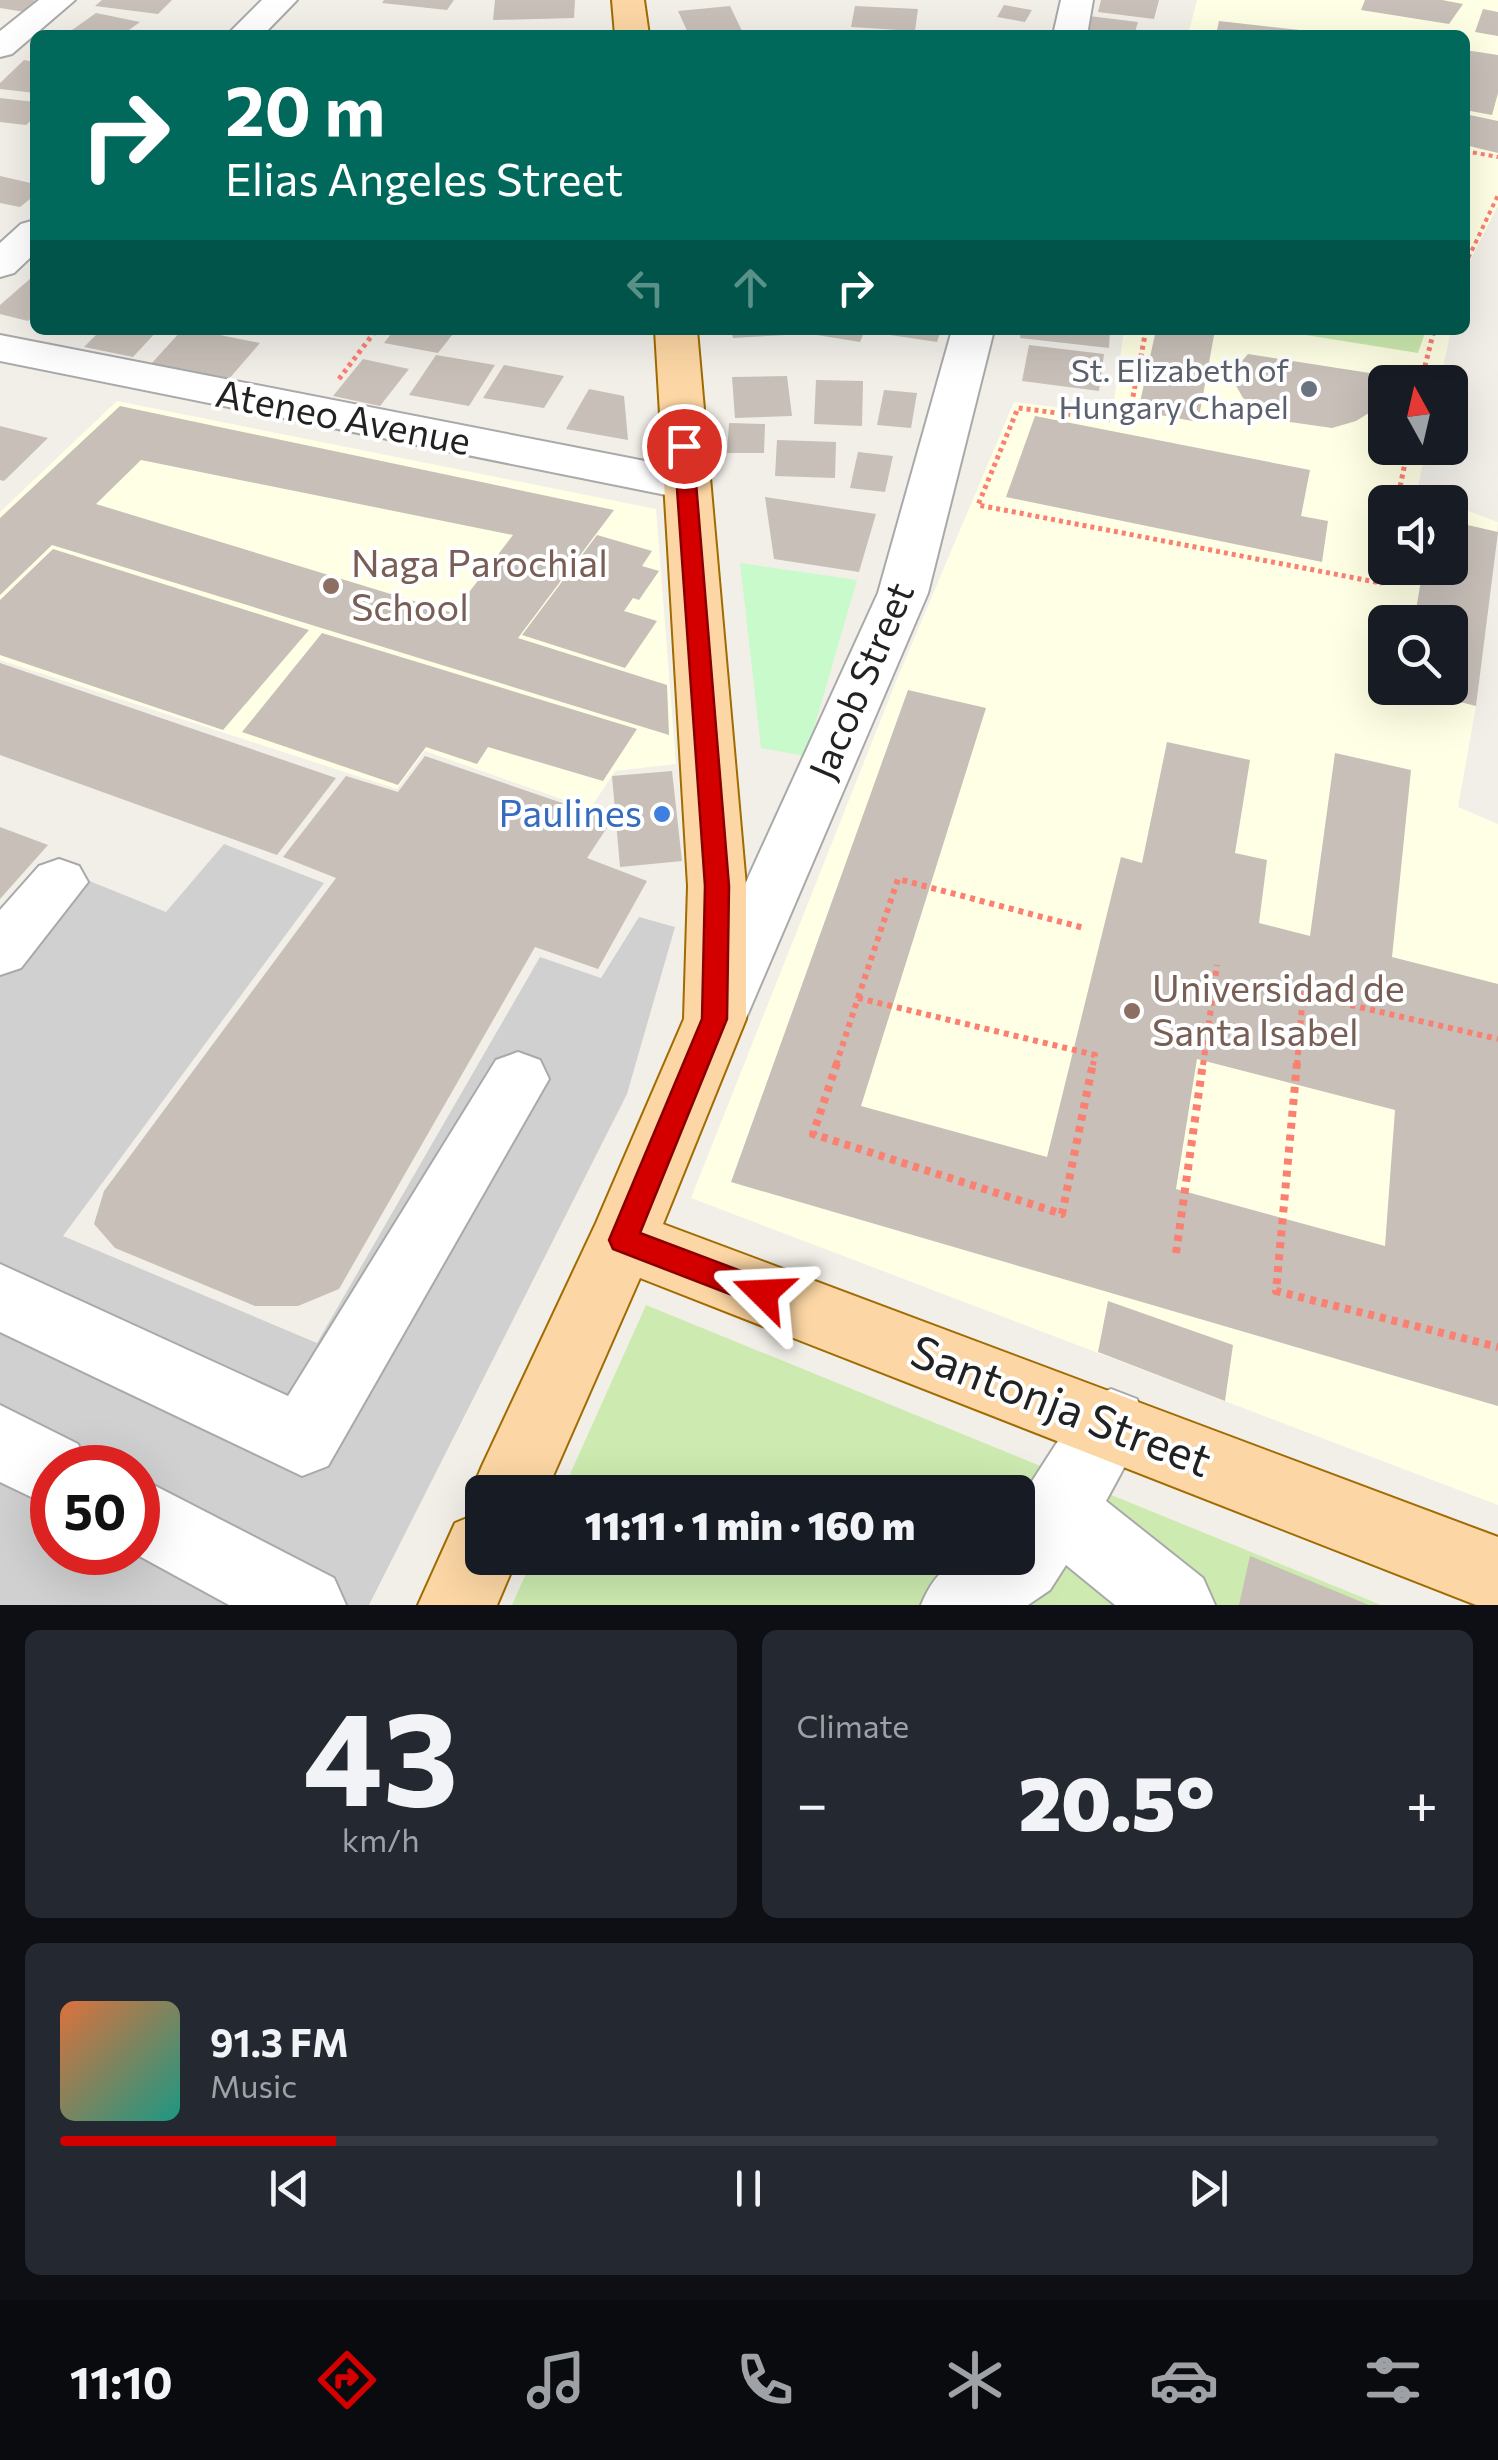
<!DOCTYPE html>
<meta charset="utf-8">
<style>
:root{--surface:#171b24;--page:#242831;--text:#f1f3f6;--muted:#9ea1a6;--line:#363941;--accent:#d40000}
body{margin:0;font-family:Commissioner,sans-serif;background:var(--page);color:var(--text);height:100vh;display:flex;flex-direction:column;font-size:38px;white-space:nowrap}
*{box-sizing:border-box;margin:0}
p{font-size:32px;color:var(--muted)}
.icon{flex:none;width:55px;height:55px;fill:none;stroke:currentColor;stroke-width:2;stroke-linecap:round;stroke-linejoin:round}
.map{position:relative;height:1605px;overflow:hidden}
.panel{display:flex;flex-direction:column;gap:25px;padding:25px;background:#0d0f14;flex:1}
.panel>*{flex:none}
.hud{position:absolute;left:30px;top:30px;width:1440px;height:305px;border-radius:15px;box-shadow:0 10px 40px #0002;background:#00695c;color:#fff;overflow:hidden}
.needle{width:65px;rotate:352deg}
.buttons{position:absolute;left:1368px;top:365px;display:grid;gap:20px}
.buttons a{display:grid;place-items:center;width:100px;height:100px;border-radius:15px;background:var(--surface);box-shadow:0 10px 40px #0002;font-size:50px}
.speed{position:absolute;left:30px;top:1445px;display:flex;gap:20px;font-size:50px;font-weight:700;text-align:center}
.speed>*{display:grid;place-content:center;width:130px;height:130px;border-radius:50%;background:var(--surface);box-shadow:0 10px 40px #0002;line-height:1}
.speed .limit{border:15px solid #d22;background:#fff;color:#111}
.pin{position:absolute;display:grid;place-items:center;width:85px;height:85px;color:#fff;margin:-42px;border:5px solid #fff;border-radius:50%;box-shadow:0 2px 10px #0007}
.me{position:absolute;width:110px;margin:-55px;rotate:291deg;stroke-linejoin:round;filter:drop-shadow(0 0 8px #0008)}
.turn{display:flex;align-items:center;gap:35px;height:210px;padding:0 30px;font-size:45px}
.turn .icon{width:130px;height:130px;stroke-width:2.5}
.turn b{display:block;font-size:70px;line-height:85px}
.lanes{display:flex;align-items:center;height:95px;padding:0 30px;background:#0003;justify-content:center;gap:50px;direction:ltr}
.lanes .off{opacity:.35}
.big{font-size:75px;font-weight:800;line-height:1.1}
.panel .card{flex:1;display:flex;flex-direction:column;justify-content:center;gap:15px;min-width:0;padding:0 35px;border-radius:15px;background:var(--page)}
.panel .dial{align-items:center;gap:0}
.dial b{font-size:130px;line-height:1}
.song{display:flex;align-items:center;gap:30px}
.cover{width:120px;height:120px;border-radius:15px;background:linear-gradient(135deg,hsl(20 70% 55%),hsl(170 70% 35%))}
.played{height:10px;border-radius:5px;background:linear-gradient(90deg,var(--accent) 20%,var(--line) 20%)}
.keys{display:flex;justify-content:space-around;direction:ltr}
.heat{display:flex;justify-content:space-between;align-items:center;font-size:55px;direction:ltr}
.panel .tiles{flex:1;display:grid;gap:25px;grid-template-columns:1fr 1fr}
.card:last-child{grid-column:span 2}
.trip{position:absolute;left:465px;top:1475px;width:570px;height:100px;border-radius:15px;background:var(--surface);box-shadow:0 10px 40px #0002;font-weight:800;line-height:100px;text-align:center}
.dock{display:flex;height:160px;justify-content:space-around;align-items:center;background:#090b0e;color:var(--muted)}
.dock .icon{width:70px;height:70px}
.dock .selected{color:var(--accent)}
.dock b{font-size:45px;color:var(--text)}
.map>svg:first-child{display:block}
.education{fill:#ffffe5;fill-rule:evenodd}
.religious{fill:#d0d0d0;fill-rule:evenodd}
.grass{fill:#cdebb0}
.park{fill:#c8facc}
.building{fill:#c7bfb8;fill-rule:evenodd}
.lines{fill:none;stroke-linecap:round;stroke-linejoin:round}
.minor-casing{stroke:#a9a9a9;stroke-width:4}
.major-casing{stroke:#a06b00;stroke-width:4}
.path-far3{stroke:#fa8072;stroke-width:4;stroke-dasharray:4 4;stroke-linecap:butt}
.path-far2{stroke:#fa8072;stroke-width:5;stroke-dasharray:4 4;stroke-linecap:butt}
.path-far1{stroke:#fa8072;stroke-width:6;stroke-dasharray:5 5;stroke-linecap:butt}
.path{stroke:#fa8072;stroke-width:8;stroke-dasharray:6 6;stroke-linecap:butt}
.minor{fill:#fff;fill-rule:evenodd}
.major{fill:#fcd6a4;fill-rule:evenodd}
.route{fill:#d40000;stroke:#8a0000;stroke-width:2.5}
.worship-dot{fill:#6b7280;stroke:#fff;stroke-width:4}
.education-dot{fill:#8d6e63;stroke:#fff;stroke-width:4}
.shop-dot{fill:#3f7fe0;stroke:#fff;stroke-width:4}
.labels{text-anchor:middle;stroke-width:8;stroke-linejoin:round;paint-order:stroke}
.far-worship-label{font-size:32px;fill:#5b616d;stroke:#fff;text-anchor:end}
.street-label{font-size:38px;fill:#222;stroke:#fff}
.education-label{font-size:38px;fill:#785e54;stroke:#fff;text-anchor:start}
.shop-label{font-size:38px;fill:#366cbe;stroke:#fff;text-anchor:end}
.near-street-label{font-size:45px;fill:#222;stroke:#fff}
</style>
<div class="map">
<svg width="1498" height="1605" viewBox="0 0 1498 1605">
<rect width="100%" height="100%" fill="#f2efe9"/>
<!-- education -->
<path class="education" d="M 1197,0 L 1498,0 L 1498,206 L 1465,270 L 1465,35 L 1188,35 Z
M 1124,330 L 1451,330 L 1440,382 L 1385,382 L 1385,448 L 1426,448 L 1417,492 L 1445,502 L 1385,502 L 1385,568 L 1450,568 L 1450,504 L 1498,522 L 1476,706 L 1458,807 L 1498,824 L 1498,1505 L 691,1198 L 895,684 L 1014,402 L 1112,414 ZM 1385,622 L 1450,622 L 1450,688 L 1385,688 Z
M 117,401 L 656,509 L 676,764 L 615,771 L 590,809 L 425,751 L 397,789 L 0,660 L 0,512 Z"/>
<!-- religious -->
<path class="religious" d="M 224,844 L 324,883 L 63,1236 L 317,1343 L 540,957 L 601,978 L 639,917 L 675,927 L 627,1094 L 369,1605 L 0,1605 L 0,939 L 60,869 L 166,912 ZM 52,1468 L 138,1468 L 138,1552 L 52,1552 Z"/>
<!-- grass -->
<path class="grass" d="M 1275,330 L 1426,330 L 1418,353 Z
M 646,1305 L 1381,1605 L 512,1605 L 533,1558 L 1018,1558 L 1018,1492 L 562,1492 Z"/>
<!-- park -->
<path class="park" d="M 740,563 L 857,580 L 806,756 L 761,748 Z"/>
<!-- building -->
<path class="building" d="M 0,0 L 32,0 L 39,1 L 25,12 L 0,8 Z
M 102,0 L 172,0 L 158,14 L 95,6 Z
M 384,0 L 454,0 L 447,10 L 382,3 Z
M 495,0 L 575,0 L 574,18 L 493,20 Z
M 1101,0 L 1159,0 L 1154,19 L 1098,12 Z
M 1365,0 L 1442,0 L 1463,4 L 1449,24 L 1361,10 Z
M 1004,5 L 1032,10 L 1025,22 L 997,17 Z
M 730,6 L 742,31 L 689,35 L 678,11 Z
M 855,6 L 918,9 L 915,31 L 851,27 Z
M 1483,9 L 1498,12 L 1498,36 L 1475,32 Z
M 96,13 L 140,22 L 122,35 L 65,35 Z
M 1089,16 L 1138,22 L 1134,35 L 1084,31 Z
M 1219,21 L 1318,32 L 1318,35 L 1216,35 Z
M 1465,50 L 1498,55 L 1498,93 L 1492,115 L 1465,110 Z
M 24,60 L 35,62 L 35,93 L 0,89 L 0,83 Z
M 0,98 L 35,102 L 35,117 L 26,125 L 0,122 Z
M 1465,114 L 1498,121 L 1498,153 L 1465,145 Z
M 0,176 L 35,184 L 35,195 L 20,207 L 0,203 Z
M 31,278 L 35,314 L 28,321 L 0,314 L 0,305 Z
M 101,330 L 158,330 L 133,357 L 84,347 Z
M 182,330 L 195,330 L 260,343 L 228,380 L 151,364 Z
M 394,330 L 456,330 L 438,353 L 384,343 Z
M 731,330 L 786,330 L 786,335 L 733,338 Z
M 819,330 L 865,330 L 860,342 L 817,335 Z
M 892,330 L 941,330 L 937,342 L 890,335 Z
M 1021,330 L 1110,330 L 1109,348 L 1020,338 Z
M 1156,330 L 1215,330 L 1198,422 L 1138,411 Z
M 1029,345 L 1104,354 L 1099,391 L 1022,381 Z
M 1248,354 L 1376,374 L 1381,395 L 1372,411 L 1356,421 L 1332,428 L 1283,421 L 1243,398 L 1234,382 L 1237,367 Z
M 436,355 L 495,365 L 469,406 L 409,395 Z
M 363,359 L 409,369 L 380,406 L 333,396 Z
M 504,365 L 564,376 L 544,408 L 483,398 Z
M 787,376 L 792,416 L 735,418 L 732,377 Z
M 816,380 L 863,381 L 862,426 L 814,424 Z
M 589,389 L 624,396 L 628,440 L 566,429 Z
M 884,390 L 917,393 L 911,428 L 877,425 Z
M 120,406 L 614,510 L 518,638 L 667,685 L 669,735 L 52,545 L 0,595 L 0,518 ZM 141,460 L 513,535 L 453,613 L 96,504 Z
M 1035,416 L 1310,470 L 1301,516 L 1328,521 L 1322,562 L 1006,497 Z
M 729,423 L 765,424 L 764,453 L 727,453 Z
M 0,426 L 48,438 L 4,481 L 0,480 Z
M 777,440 L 836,442 L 835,478 L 775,476 Z
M 858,452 L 893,456 L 885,492 L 850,488 Z
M 765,497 L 876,514 L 859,572 L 774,559 Z
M 1450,521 L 1498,532 L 1476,706 L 1409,689 L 1450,688 L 1450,622 L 1414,622 L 1423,568 L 1450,568 Z
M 597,535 L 652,551 L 642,566 L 659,571 L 639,600 L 633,598 L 624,611 L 657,621 L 625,668 L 522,635 Z
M 53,549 L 309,630 L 223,730 L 0,655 L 0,600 Z
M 322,633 L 637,729 L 603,781 L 488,747 L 477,764 L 426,747 L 398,785 L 242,732 Z
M 0,663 L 336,778 L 277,855 L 0,755 Z
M 908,690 L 986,708 L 861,1106 L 1047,1157 L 1121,857 L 1142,863 L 1167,742 L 1250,760 L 1235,853 L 1267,860 L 1259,923 L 1310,936 L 1335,753 L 1411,770 L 1392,957 L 1498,984 L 1498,1406 L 731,1182 ZM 1197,1059 L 1395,1110 L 1385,1246 L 1176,1189 Z
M 425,756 L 612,820 L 587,858 L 647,881 L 598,969 L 535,947 L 339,1289 L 298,1306 L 255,1306 L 115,1248 L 94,1224 L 104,1191 L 336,878 L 283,857 L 346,776 L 398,792 Z
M 672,771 L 682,861 L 620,867 L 612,776 Z
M 0,827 L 48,845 L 0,899 Z
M 1108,1301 L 1233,1345 L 1225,1401 L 1098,1352 Z
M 1250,1556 L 1369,1605 L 1239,1605 Z"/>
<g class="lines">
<defs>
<path id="minor" d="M 39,0 L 75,0 L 12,54 L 0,57 L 0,31 Z
M 262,0 L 297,0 L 263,35 L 227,35 Z
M 1061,0 L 1093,0 L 1087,35 L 1053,35 Z
M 35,220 L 35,253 L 14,273 L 0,277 L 0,243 L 21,224 Z
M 952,330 L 994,330 L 928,593 L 747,1016 L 738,1034 L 716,1042 L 694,1034 L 685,1016 L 878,593 Z
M 0,335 L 686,469 L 702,474 L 709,484 L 702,494 L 686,499 L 0,361 Z
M 59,859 L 79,866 L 88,882 L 21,968 L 0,975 L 0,910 L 39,866 Z
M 518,1052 L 540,1060 L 549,1079 L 328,1466 L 302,1476 L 0,1332 L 0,1264 L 288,1396 L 496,1060 Z
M 1111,1389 L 1137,1399 L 1147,1425 L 1106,1501 L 1203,1578 L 1215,1605 L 1115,1605 L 1066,1565 L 1050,1590 L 1028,1605 L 921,1605 C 942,1554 967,1558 1018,1558 L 1018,1503 L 1085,1399 Z
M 0,1405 L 78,1444 L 88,1468 L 52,1468 L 52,1507 L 0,1482 Z
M 138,1477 L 334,1578 L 346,1605 L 229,1605 L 132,1552 L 138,1552 Z"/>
<path id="major" d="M 612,0 L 644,0 L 649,35 L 615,35 Z
M 655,330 L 697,330 L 746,886 L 746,1019 L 663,1224 L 1498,1537 L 1498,1605 L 1476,1605 L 640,1278 L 546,1492 L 482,1492 L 482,1558 L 517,1558 L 497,1605 L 418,1605 L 455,1523 L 479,1513 L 471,1492 L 482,1466 L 596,1223 L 684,1019 L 688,886 Z"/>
</defs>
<!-- minor casing -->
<use href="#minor" class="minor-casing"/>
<!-- major casing -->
<use href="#major" class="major-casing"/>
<!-- path-far3 -->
<path class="path-far3" d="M 1465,151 L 1498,157
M 1465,265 L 1498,195"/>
<!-- path-far2 -->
<path class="path-far2" d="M 1146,330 L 1128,422 L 1018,408 L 978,505 L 1381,583 L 1385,561
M 339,379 L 376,330
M 1421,382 L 1434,330
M 1397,502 L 1408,448"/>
<!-- path-far1 -->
<path class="path-far1" d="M 858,998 L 1095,1055 L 1093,1065
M 858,998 L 898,879 L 1084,928
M 836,1065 L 858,998
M 1203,1065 L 1217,965
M 1297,1065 L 1303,994 L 1498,1039"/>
<!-- path -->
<path class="path" d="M 837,1063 L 813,1134 L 1062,1214 L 1093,1063
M 1297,1063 L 1276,1291 L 1498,1347
M 1176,1253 L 1203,1063"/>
<!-- minor -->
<use href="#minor" class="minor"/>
<!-- major -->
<use href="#major" class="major"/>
</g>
<!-- route -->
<path class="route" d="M 684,440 L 693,446 L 729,886 L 727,1019 L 640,1233 L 773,1283 L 777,1293 L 773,1303 L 763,1307 L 613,1249 L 609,1240 L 702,1019 L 705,886 L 674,446 Z"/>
<!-- markers -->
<circle class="worship-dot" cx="1309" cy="389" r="10"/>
<g class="education-dot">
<circle cx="331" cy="586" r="10"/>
<circle cx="1132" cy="1011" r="10"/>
</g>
<circle class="shop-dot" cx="662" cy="814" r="10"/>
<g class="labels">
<!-- far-worship labels -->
<g class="far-worship-label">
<text x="1289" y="382">St. Elizabeth of<tspan x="1289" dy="37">Hungary Chapel</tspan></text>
</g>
<!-- street labels -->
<g class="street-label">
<text transform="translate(343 418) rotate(11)" y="13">Ateneo Avenue</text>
<text transform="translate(862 681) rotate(-67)" y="13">Jacob Street</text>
</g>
<!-- education labels -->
<g class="education-label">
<text x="351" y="577">Naga Parochial<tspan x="351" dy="44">School</tspan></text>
<text x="1152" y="1002">Universidad de<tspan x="1152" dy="44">Santa Isabel</tspan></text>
</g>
<!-- shop labels -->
<g class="shop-label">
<text x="642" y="827">Paulines</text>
</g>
<!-- near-street labels -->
<g class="near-street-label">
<text transform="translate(1061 1406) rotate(21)" y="16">Santonja Street</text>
</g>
</g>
</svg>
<div class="buttons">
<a><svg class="needle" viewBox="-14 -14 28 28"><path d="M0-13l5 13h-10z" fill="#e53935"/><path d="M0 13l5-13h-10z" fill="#9ea1a6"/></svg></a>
<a><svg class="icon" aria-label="sound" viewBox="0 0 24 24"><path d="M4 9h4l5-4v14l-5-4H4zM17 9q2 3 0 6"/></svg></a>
<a><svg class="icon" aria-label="search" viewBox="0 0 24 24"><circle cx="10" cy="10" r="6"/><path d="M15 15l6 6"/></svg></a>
</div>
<div class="speed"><div class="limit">50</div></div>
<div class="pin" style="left:684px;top:446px;background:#d93025"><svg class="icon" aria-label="arrive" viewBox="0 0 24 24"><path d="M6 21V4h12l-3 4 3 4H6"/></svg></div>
<svg class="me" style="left:763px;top:1293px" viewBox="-20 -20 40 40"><path d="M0-17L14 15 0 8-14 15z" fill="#d40000" stroke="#fff" stroke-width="4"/></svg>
<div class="trip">11:11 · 1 min · 160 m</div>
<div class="hud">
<div class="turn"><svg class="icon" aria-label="right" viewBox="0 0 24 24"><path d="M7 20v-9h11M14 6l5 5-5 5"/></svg><div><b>20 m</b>Elias Angeles Street</div></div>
<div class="lanes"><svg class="icon off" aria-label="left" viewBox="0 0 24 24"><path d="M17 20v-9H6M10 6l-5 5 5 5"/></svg><svg class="icon off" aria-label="ahead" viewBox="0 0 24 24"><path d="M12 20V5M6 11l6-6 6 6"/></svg><svg class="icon" aria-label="right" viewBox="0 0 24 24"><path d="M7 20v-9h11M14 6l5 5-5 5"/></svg></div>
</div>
</div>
<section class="panel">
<div class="tiles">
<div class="card dial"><b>43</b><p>km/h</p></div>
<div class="card"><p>Climate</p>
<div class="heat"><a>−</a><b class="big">20.5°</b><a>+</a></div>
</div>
<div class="card">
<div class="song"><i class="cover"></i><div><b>91.3 FM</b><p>Music</p></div></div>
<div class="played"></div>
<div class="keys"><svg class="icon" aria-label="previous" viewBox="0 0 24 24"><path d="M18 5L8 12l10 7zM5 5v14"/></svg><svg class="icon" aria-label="pause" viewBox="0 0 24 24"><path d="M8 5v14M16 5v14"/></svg><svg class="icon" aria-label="next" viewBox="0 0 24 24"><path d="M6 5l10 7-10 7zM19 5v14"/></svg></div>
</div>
</div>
</section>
<nav class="dock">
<b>11:10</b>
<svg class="icon selected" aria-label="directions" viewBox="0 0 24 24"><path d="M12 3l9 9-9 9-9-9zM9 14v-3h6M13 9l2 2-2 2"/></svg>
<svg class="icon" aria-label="music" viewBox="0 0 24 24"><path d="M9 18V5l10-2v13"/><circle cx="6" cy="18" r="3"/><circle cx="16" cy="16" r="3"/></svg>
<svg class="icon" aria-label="phone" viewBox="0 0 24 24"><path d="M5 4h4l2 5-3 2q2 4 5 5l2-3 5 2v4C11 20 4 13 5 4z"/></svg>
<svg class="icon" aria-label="climate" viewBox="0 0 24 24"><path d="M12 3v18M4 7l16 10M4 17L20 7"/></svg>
<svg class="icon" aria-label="car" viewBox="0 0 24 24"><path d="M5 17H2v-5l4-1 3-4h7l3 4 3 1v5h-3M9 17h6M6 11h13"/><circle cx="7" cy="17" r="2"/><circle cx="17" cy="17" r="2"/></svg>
<svg class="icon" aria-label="filters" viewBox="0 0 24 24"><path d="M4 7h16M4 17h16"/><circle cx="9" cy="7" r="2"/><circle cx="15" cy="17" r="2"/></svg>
</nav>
